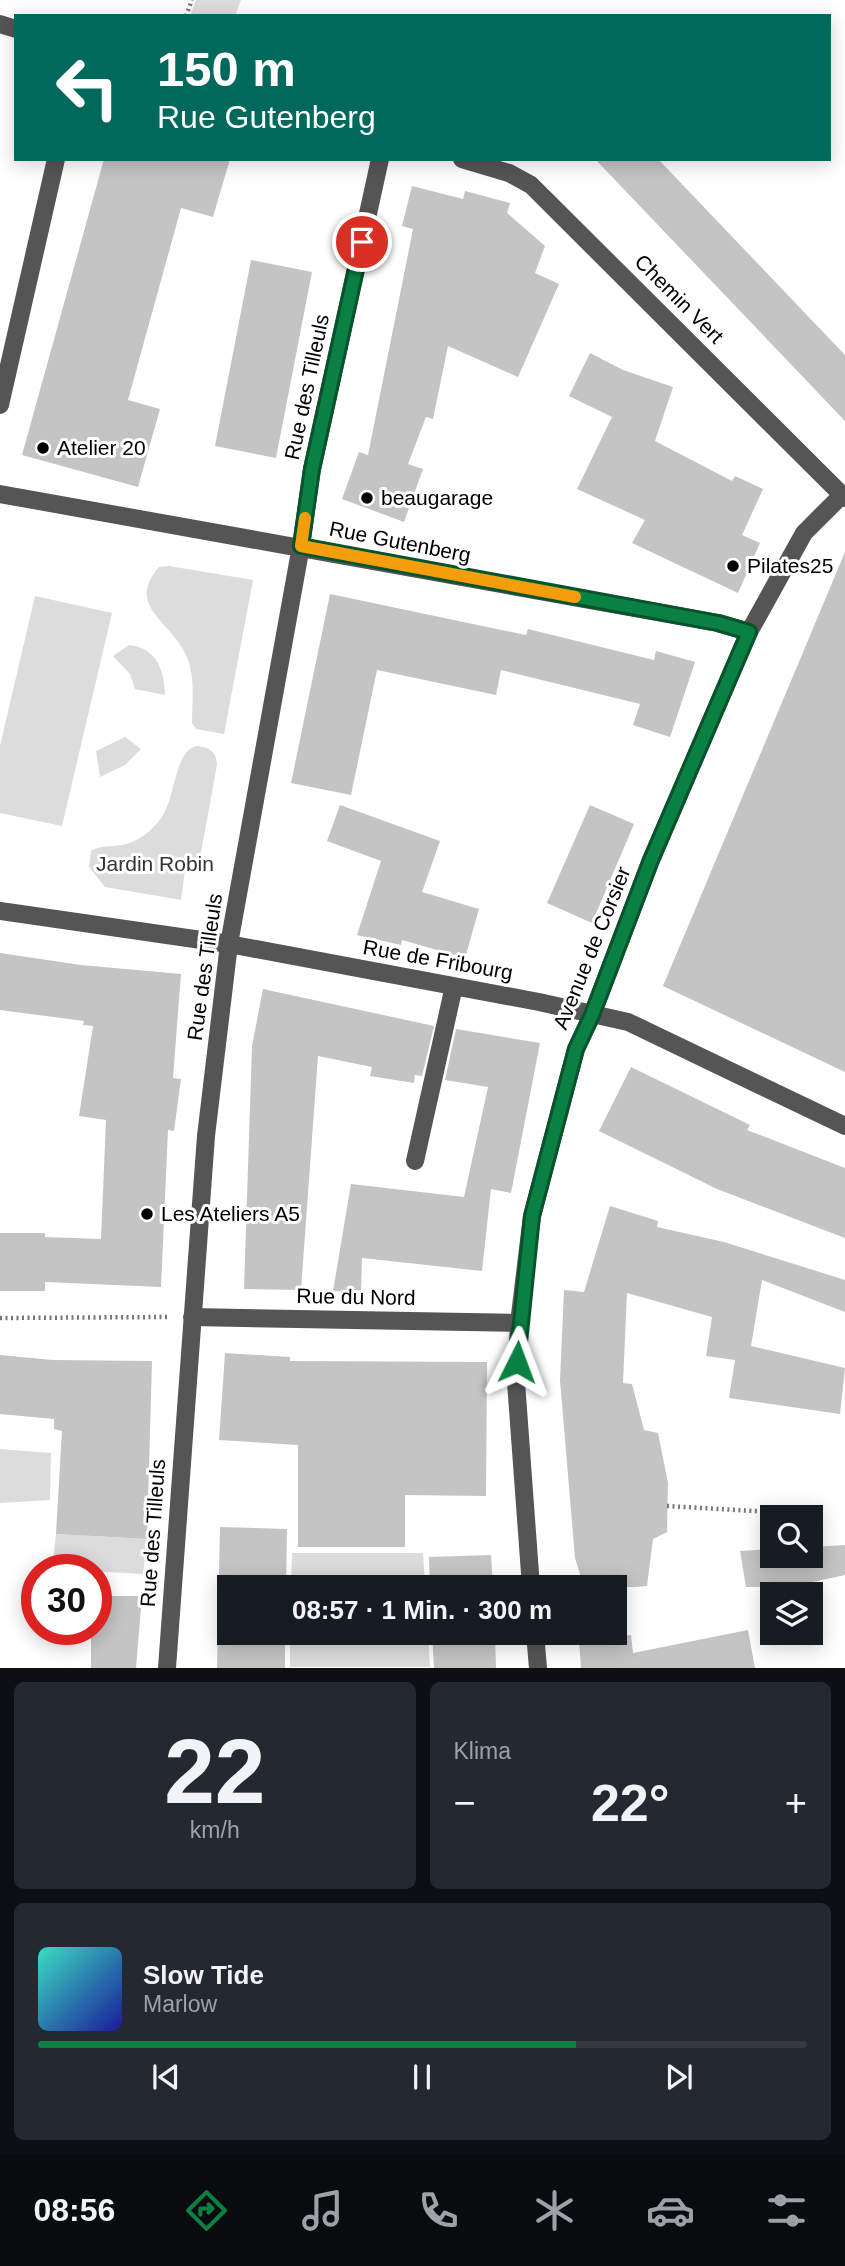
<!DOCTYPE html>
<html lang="de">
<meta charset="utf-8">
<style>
:root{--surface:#171b24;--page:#242831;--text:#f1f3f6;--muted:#9ea1a6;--line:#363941;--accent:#0b8043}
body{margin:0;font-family:Arial,sans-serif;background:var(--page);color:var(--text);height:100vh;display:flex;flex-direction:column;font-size:26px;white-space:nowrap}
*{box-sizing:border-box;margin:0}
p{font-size:23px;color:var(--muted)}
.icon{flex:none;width:38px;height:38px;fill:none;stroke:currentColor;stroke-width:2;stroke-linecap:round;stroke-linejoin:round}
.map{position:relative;height:1668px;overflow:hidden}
.side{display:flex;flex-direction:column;gap:14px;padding:14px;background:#0d0f14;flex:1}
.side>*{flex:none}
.hud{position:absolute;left:14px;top:14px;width:817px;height:147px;border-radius:0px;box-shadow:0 4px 18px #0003;background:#00695c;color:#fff;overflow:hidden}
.controls{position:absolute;left:760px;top:1505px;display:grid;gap:14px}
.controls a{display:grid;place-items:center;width:63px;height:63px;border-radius:0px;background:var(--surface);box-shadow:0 4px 18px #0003;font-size:35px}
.speed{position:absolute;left:21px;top:1554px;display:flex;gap:14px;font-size:35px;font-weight:700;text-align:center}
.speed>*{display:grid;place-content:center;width:91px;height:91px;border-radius:50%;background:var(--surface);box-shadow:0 4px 18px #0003;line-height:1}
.speed .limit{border:10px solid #d22;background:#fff;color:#111}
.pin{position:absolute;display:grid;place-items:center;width:60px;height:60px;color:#fff;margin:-30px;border:4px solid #fff;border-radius:50%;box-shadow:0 2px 7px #0007}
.me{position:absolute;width:77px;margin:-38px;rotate:3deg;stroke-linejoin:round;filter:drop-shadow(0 0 5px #0008)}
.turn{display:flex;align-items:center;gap:24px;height:147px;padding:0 28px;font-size:32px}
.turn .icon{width:91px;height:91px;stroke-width:2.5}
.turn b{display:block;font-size:49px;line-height:60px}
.big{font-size:52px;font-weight:700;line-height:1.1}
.side .widget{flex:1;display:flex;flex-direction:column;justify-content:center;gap:10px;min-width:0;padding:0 24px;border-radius:10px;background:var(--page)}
.side .dial{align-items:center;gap:0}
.dial b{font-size:91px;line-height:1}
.song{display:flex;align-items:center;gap:21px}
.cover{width:84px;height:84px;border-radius:10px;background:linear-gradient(135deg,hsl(170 70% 55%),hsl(240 70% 35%))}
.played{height:7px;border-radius:4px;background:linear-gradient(90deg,var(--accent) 70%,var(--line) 70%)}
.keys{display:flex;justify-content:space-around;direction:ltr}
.heat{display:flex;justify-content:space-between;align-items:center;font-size:38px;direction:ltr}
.side .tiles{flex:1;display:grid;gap:14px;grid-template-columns:1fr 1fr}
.widget:last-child{grid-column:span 2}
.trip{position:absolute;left:217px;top:1575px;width:410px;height:70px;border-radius:0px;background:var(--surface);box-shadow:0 4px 18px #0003;font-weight:700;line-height:70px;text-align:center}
.dock{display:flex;height:112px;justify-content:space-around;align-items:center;background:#090b0e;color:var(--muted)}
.dock .icon{width:49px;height:49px}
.dock .active{color:var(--accent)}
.dock b{font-size:32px;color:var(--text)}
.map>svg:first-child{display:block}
.green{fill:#dcdcdc}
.building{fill:#c4c4c4}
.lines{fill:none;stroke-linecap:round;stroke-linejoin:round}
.path{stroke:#777;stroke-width:4.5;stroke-dasharray:2 3.5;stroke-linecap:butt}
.minor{stroke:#555;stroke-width:18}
.route-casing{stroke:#07532c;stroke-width:18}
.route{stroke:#0b8043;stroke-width:12}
.slow{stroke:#f59e0b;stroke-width:12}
.poi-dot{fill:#000;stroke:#fff;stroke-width:2.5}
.labels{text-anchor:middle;stroke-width:6;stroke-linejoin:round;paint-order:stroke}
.street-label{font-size:21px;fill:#000;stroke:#fff}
.poi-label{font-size:21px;fill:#000;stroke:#fff;text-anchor:start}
.park-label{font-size:21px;fill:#333;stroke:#fff}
</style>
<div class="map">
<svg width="845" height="1668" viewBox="0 0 845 1668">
<rect width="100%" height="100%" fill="#fff"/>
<!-- green -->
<path class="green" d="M 196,0 L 241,0 L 235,16 L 190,16 Z
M 169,566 L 253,580 L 224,734 L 196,729 L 192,723 C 192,701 196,674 185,653 C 168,620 126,605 159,567 Z
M 35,596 L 112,613 L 62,826 L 0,813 L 0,746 Z
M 129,645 C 157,648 164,670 165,695 L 135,689 L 130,674 L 113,656 Z
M 125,737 L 141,749 L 125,765 L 100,777 L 96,751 Z
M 198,746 C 211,749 216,751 217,765 L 199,863 L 186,862 L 181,900 L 105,887 L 89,867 L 91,851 C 100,845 111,847 122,845 C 138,842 152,831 161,818 C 176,799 174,748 198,746 Z
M 0,1449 L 51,1453 L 50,1500 L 0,1503 Z
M 56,1534 L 147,1539 L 143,1574 L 52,1569 Z
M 292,1553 L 423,1553 L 425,1587 L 291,1587 Z
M 290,1633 L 428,1633 L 430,1667 L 290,1667 Z"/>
<!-- building -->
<path class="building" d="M 104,159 L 230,159 L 213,217 L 181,208 L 128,400 L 160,409 L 138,487 L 22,455 Z
M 595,159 L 658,159 L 845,355 L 845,421 Z
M 412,186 L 463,199 L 465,191 L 510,203 L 507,213 L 545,246 L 535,273 L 559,284 L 518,377 L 448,346 L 433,419 L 426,417 L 408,464 L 423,469 L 404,522 L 342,499 L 359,452 L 368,455 L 413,229 L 402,226 Z
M 251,260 L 312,272 L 276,458 L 215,446 Z
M 590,353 L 623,370 L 673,387 L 655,441 L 732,481 L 735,476 L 763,489 L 742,535 L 760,543 L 738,593 L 632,543 L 645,520 L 577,489 L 612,417 L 569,396 Z
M 845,552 L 845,1072 L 663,986 Z
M 330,594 L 526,635 L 528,629 L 654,660 L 656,651 L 695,662 L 670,737 L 633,725 L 640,704 L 501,670 L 496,695 L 377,670 L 351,795 L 291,783 Z
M 340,805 L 440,841 L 422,892 L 479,909 L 465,958 L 402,940 L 401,945 L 357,935 L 381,861 L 327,841 Z
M 590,805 L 634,824 L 592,923 L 547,903 Z
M 0,953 L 81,965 L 181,974 L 173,1078 L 181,1079 L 174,1131 L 168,1130 L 161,1287 L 45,1282 L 45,1291 L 0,1291 L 0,1233 L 45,1233 L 45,1237 L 101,1239 L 106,1120 L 79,1116 L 93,1026 L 83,1025 L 84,1021 L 0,1010 Z
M 263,989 L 434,1026 L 422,1076 L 415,1075 L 414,1083 L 370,1076 L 372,1067 L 318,1056 L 301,1290 L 244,1289 L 252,1046 Z
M 456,1029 L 540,1043 L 511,1193 L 491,1189 L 482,1271 L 362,1258 L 361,1292 L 333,1291 L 351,1184 L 464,1197 L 488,1087 L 445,1080 Z
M 631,1067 L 750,1125 L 747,1130 L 845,1168 L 845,1238 L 717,1189 L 599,1131 Z
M 610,1206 L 658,1221 L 657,1227 L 724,1242 L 845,1280 L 845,1312 L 762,1280 L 751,1346 L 845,1368 L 840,1414 L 729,1398 L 735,1360 L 706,1356 L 712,1317 L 627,1293 L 623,1383 L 632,1384 L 644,1430 L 658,1433 L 668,1483 L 667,1532 L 653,1539 L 647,1586 L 636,1587 L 584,1587 L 575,1558 L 560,1380 L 564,1290 L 584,1292 Z
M 225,1353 L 290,1357 L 290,1361 L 487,1362 L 486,1496 L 405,1495 L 405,1547 L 298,1547 L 298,1445 L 219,1440 Z
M 0,1355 L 53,1360 L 152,1361 L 147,1539 L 56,1534 L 62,1431 L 54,1429 L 54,1419 L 0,1414 Z
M 220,1527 L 287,1529 L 286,1587 L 229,1587 L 229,1633 L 285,1633 L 285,1668 L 217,1668 Z
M 845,1545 L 845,1575 L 767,1592 L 767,1587 L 746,1587 L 740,1551 L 772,1549 L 772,1556 L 810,1556 L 810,1547 Z
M 491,1555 L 493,1587 L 430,1587 L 429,1557 Z
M 96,1596 L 142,1596 L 136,1668 L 91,1668 L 91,1629 L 96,1629 Z
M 748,1630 L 755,1668 L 581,1668 L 579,1640 L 631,1635 L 633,1653 Z
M 432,1633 L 495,1633 L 496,1668 L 434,1668 Z"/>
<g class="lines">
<!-- path -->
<path class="path" d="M 186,16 L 192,0
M 0,1318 L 167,1317
M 667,1506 L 807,1514"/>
<!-- minor -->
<path class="minor" d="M 0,24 L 16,29
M 462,159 L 509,173 L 531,185 L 845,498
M 0,405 L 56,159
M 0,494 L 718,623 L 749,632
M 0,911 L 229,944 L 539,1002 L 628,1022 L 845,1126
M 415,1161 L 454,986
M 192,1317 L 519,1323
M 531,1587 L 516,1382 L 519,1323 L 532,1216 L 576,1049 L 592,1015 L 651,860 L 749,632 L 804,533 L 842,495
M 535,1633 L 538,1668
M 167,1668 L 206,1136 L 229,944 L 301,546 L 312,469 L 380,159"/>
</g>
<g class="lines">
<defs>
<path id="route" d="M 362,242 L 312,469 L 301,546 L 718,623 L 749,632 L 651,860 L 592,1015 L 576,1049 L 532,1216 L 517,1362"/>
</defs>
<!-- route casing -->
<use href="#route" class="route-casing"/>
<!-- route -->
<use href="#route" class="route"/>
<!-- slow -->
<path class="slow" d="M 305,518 L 301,546 L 575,597"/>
</g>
<!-- markers -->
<g class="poi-dot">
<circle cx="43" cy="448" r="7"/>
<circle cx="367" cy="498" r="7"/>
<circle cx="733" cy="566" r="7"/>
<circle cx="147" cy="1214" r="7"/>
</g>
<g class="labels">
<!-- street labels -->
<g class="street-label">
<text transform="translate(679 299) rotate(45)" y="7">Chemin Vert</text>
<text transform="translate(307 387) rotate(-78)" y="7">Rue des Tilleuls</text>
<text transform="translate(400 542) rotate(11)" y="7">Rue Gutenberg</text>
<text transform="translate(592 948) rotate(-68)" y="7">Avenue de Corsier</text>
<text transform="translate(438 960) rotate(10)" y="7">Rue de Fribourg</text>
<text transform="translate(205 967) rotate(-82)" y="7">Rue des Tilleuls</text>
<text transform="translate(356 1297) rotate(1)" y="7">Rue du Nord</text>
<text transform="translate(153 1533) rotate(-86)" y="7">Rue des Tilleuls</text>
</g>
<!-- poi labels -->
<g class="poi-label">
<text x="57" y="455">Atelier 20</text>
<text x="381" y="505">beaugarage</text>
<text x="747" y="573">Pilates25</text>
<text x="161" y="1221">Les Ateliers A5</text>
</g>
<!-- park labels -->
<g class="park-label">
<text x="155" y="871">Jardin Robin</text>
</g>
</g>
</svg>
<div class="controls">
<a><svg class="icon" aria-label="search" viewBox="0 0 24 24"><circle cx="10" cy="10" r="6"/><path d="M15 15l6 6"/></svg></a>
<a><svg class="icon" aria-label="layers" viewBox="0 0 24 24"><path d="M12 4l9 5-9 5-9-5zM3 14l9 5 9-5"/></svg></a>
</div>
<div class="speed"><div class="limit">30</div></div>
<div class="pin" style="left:362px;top:242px;background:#d93025"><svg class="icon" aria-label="arrive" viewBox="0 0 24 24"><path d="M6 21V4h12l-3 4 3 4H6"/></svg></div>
<svg class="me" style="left:517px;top:1362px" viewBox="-20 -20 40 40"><path d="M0-17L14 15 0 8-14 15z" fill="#0b8043" stroke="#fff" stroke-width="4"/></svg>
<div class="trip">08:57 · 1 Min. · 300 m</div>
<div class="hud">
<div class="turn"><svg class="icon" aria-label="left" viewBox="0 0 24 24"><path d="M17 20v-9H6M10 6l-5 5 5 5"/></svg><div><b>150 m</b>Rue Gutenberg</div></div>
</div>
</div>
<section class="side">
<div class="tiles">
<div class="widget dial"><b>22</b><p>km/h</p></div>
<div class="widget"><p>Klima</p>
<div class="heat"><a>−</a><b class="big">22°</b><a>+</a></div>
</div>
<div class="widget">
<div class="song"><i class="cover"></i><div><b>Slow Tide</b><p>Marlow</p></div></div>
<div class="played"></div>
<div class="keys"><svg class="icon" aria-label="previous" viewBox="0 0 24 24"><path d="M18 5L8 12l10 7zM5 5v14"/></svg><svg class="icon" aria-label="pause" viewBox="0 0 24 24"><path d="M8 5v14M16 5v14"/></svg><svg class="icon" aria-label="next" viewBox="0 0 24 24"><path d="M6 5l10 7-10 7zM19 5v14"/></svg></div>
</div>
</div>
</section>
<nav class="dock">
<b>08:56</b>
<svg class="icon active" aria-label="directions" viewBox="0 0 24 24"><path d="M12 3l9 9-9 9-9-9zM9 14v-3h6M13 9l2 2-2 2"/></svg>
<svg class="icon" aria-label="music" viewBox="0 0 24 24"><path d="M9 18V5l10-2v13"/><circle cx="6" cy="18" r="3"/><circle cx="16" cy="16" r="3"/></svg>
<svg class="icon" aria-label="phone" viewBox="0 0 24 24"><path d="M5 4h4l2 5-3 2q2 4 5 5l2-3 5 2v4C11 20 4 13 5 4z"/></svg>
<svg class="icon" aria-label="climate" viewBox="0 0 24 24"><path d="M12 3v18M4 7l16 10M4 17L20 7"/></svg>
<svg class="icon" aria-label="car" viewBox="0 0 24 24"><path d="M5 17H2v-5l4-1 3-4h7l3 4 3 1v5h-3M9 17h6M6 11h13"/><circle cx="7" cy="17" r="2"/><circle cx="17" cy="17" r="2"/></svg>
<svg class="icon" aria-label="filters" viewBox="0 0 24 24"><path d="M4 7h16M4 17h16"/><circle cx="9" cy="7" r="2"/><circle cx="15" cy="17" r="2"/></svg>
</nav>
